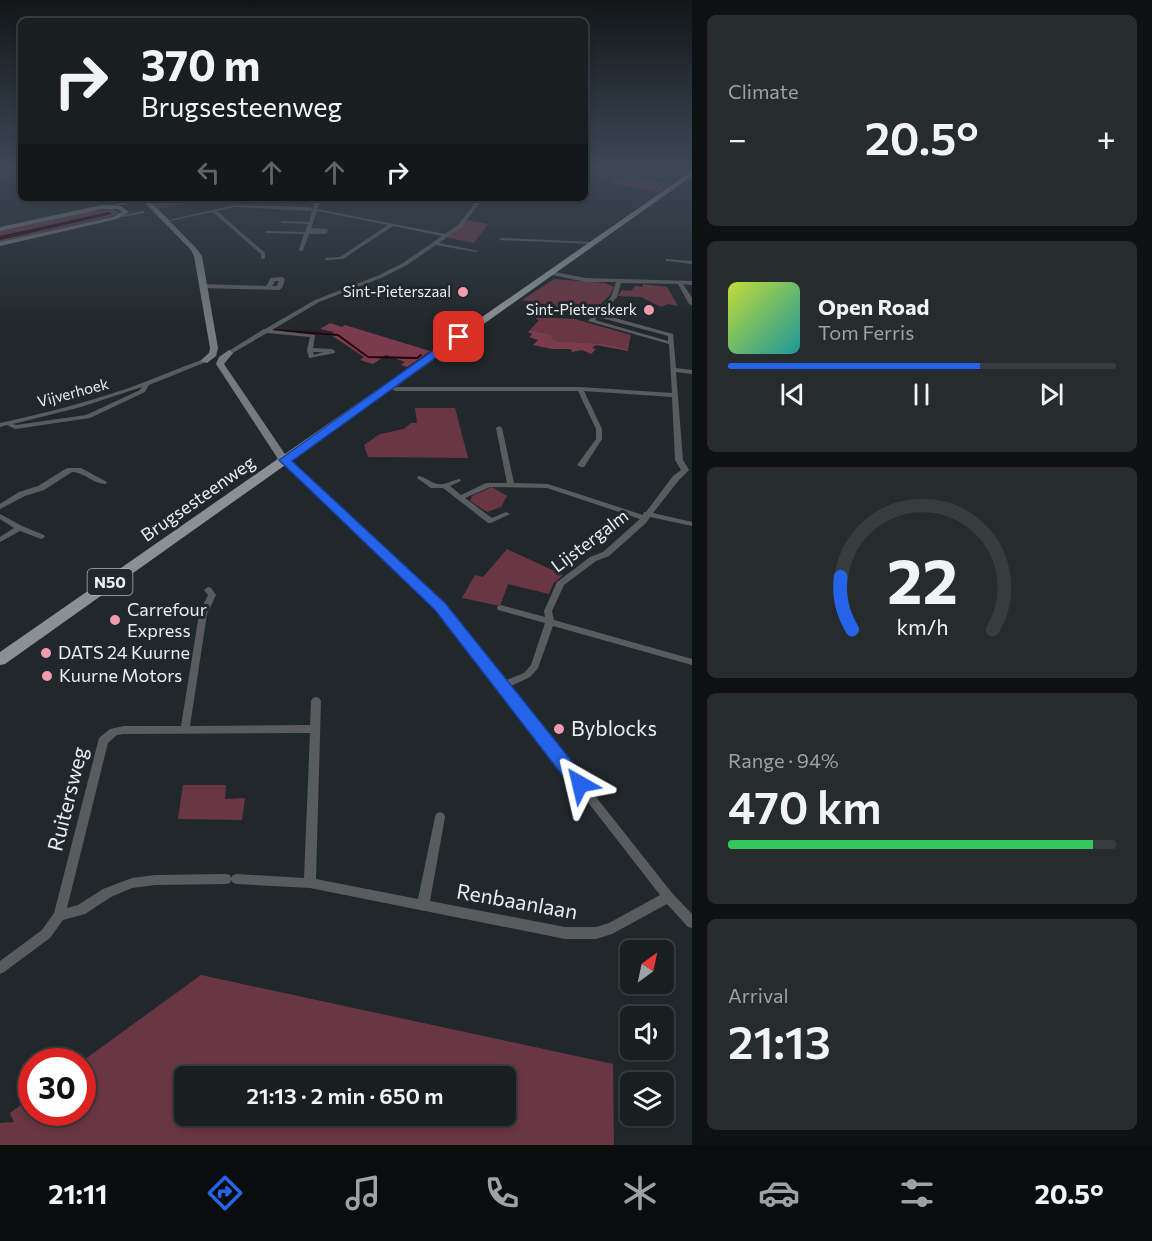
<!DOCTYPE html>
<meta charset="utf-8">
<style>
:root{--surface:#191e21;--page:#262b2e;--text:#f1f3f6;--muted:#9fa2a5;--line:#373c3f;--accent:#2563eb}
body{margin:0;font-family:Commissioner,sans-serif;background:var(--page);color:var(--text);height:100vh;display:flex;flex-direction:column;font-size:22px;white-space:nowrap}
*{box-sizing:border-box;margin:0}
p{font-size:20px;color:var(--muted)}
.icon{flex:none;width:33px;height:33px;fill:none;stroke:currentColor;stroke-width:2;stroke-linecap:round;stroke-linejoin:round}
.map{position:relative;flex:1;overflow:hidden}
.side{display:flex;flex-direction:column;gap:15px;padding:15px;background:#0e1012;width:460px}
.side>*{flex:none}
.hud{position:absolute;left:18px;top:18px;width:570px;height:183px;border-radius:9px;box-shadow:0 3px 9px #0003,0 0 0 2px var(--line);background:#191e21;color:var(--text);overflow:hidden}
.needle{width:39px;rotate:33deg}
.fabs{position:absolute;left:620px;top:940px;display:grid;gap:12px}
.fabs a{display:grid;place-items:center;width:54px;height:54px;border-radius:9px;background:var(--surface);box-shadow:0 3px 9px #0003,0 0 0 2px var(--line);font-size:30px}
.speed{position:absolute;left:18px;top:1048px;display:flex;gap:12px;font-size:30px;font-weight:700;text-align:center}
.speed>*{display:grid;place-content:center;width:78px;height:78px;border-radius:50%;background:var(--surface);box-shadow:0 3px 9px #0003,0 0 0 2px var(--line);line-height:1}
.speed .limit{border:9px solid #d22;background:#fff;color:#111}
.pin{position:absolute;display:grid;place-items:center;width:51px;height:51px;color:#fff;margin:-26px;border-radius:12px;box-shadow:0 3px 9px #0006}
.me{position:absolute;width:66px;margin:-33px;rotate:323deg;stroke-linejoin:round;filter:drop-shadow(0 0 4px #0008)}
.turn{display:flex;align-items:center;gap:21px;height:126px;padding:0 24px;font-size:27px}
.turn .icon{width:78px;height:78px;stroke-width:2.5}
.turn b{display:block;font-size:42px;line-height:51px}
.lanes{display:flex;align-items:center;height:57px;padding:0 24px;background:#0003;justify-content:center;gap:30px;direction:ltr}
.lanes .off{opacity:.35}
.big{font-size:45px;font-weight:600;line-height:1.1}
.side .widget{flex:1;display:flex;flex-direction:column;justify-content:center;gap:9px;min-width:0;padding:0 21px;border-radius:9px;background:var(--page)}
.side .dial{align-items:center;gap:0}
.dial svg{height:156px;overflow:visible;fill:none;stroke:var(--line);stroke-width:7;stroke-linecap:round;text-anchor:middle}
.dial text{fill:var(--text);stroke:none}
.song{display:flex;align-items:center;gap:18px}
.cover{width:72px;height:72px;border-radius:9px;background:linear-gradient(135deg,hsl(70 70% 55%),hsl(180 70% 35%))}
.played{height:6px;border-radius:3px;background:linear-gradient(90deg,var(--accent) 65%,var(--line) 65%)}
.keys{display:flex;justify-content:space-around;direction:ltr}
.heat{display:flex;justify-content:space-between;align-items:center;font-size:33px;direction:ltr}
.charge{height:9px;border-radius:4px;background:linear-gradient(90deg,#34c759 94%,var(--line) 0)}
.trip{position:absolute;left:174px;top:1066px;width:342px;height:60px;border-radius:9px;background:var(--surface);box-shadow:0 3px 9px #0003,0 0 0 2px var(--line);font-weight:600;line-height:60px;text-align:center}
.dock{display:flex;height:96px;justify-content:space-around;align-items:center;background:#0a0c0d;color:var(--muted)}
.dock .icon{width:42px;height:42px}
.dock .current{color:var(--accent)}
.dock b{font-size:27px;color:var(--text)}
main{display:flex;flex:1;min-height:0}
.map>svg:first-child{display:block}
.green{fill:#6b3644;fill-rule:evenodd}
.forest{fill:#7a3c4d}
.water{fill:#27010d}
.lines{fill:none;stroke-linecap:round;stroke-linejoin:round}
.stream{stroke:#27010d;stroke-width:2}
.street{fill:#595c5e;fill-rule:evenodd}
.secondary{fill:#747a7d;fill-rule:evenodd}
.primary{fill:#8a9194;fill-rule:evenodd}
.route{fill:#2563eb;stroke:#184099;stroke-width:1.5}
.poi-dot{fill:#f29aaf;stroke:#21282c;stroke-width:2}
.labels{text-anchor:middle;stroke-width:6;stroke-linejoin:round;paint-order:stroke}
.far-poi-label{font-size:15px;fill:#e9eef0;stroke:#21282c;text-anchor:end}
.far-street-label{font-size:15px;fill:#e9eef0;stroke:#21282c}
.shield{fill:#21282c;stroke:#adb3b5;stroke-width:1.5}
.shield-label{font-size:16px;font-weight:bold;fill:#e9eef0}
.street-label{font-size:18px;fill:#e9eef0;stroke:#21282c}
.poi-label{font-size:18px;fill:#e9eef0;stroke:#21282c;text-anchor:start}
.near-poi-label{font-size:21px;fill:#e9eef0;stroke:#21282c;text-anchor:start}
.near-street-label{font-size:21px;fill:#e9eef0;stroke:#21282c}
</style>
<main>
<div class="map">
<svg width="692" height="1145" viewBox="0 0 692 1145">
<rect width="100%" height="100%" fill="#21282c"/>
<!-- green -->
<path class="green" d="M 615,177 L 623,179 L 632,177 L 671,184 L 658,192 L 612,183 L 615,181 L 611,178 Z
M 148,198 L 213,198 L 159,209 Z
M 113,209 L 119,213 L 109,217 L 0,242 L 0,240 L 111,214 L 109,212 L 0,236 L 0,231 L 90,211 Z
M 467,220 L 488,224 L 474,243 L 445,237 Z
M 554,279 L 605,283 L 614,287 L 609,296 L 591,313 L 522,300 Z
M 643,284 L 667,287 L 678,306 L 668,304 L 661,307 L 641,297 L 618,296 L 622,290 L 631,291 L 635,286 L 643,287 Z
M 537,317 L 575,319 L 631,335 L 628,349 L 605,344 L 554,341 L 550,334 L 530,330 L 539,320 L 536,319 Z
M 415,408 L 455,408 L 468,458 L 368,457 L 364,445 L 380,434 L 404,429 L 411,423 L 417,423 Z
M 492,487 L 507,496 L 501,507 L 487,512 L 470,501 L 472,496 Z
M 507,549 L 563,575 L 553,584 L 549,594 L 508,584 L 500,606 L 462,598 L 475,575 L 483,577 Z
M 183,785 L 226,785 L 225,799 L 245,798 L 242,820 L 178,819 Z
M 201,975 L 613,1064 L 614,1145 L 0,1145 L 0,1123 L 14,1122 L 10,1113 L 29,1099 L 31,1098 L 32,1113 L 82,1113 L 81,1062 ZM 184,1077 L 506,1077 L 506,1116 L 184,1116 Z"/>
<!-- forest -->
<path class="forest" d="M 330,323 L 342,327 L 345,325 L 430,351 L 407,367 L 401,365 L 405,362 L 386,355 L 373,364 L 360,360 L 364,357 L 331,335 L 334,332 L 320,329 Z
M 530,330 L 550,334 L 554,341 L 605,344 L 628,349 L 628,351 L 596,345 L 592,348 L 596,349 L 591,354 L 582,350 L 572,352 L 571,349 L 552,349 L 533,345 L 538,340 L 529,337 L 532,334 L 528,332 Z"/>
<!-- water -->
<path class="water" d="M 109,212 L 112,214 L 0,240 L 0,236 Z"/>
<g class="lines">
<!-- stream -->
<path class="stream" d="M 274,330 L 338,335 L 368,357 L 417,358 L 421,355"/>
<!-- street -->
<path class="street" d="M 317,198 L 321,198 L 317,209 L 445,234 L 458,225 L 479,198 L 483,198 L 462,227 L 439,243 L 478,251 L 476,252 L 436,245 L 407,265 L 381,278 L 319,302 L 272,330 L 315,335 L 313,348 L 332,349 L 335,351 L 335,353 L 309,358 L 307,350 L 310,337 L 267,333 L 231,354 L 227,354 L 227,352 L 261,331 L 262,330 L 265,329 L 315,300 L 377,276 L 403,263 L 442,236 L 393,226 L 343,259 L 327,260 L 325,259 L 325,258 L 340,257 L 388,225 L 317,211 L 311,228 L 328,229 L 327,233 L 325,234 L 309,234 L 303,250 L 301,251 L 299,250 L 304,234 L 267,233 L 265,232 L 267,231 L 305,232 L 308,224 L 282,223 L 280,222 L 282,221 L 309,222 L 312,211 L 235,207 L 217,211 L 265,253 L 265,258 L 263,259 L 261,258 L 261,254 L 213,212 L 166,222 L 164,221 L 235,205 L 306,207 L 313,208 ZM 313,352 L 323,352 L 314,355 Z
M 132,200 L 134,200 L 134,202 L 107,208 L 105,207 Z
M 142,211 L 144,211 L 144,213 L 123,217 L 121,216 Z
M 502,238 L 593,242 L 595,243 L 593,244 L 500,240 L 500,239 Z
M 666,259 L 692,261 L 692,264 L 668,261 L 666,261 Z
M 549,271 L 586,278 L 692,281 L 692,285 L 683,284 L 692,298 L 692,305 L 689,304 L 678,284 L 621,283 L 617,297 L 601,314 L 673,334 L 676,368 L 692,370 L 692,374 L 676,372 L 683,460 L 689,470 L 679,480 L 653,513 L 692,522 L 692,526 L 650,517 L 646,523 L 609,556 L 596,561 L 564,585 L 552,611 L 554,620 L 692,659 L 692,665 L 553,626 L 538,668 L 530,677 L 509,687 L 672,893 L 692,914 L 692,928 L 688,927 L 667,904 L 612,934 L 596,939 L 565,939 L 310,888 L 237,884 L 233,883 L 231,880 L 230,883 L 226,884 L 155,885 L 132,888 L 111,897 L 85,914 L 63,920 L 50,938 L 4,972 L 0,974 L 0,961 L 42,930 L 54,913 L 99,738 L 110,729 L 124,726 L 181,726 L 199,614 L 208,595 L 204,590 L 208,587 L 211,588 L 216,595 L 207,614 L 190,726 L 310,725 L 311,701 L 313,698 L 316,697 L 319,698 L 321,701 L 316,879 L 418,899 L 435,817 L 436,814 L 440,812 L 444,814 L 445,817 L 430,901 L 565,927 L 596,927 L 609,923 L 660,895 L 437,608 L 280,460 L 284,458 L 286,459 L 443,604 L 504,681 L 524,673 L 531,665 L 545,623 L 498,610 L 497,608 L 498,606 L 501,605 L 545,617 L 544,611 L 557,582 L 590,557 L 603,552 L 640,519 L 547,488 L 490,487 L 465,498 L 492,518 L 506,512 L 510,514 L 491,523 L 488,523 L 443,488 L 431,488 L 417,478 L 418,476 C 426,477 431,483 438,484 C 446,485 452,480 460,479 L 461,481 L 450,486 L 461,495 L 486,483 L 507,483 L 496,428 L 499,426 L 502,428 L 514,483 L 548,484 L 643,515 L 644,512 L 646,512 L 673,476 L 681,470 L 675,460 L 672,397 L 584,391 L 602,429 L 602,439 L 584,467 L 581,467 L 577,465 L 596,439 L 596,429 L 578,391 L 396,391 L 386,387 L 389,385 L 396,387 L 580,387 L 672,393 L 669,344 L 588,321 L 611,297 L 616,282 L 586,282 L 547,274 L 546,273 ZM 598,317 L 668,336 L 668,341 L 595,320 ZM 310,733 L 304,878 L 237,874 L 233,875 L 231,878 L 230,875 L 226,874 L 155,875 L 132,878 L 103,889 L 78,905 L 67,908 L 108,743 L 117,735 L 124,734 Z
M 282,277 L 285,279 L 282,288 L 279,290 L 203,288 L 200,286 L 203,284 L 266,286 L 271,278 ZM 275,281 L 279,281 L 277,286 L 272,286 Z
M 204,359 L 207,361 L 206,362 L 149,385 L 145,392 L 90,418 L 15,429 L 7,425 L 0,427 L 0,423 C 42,414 84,403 126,389 C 152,380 178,368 204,359 ZM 142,387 L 140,390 L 86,415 L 16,425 L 13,424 L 81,407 Z
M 67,468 L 81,468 L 107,482 L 106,484 C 93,484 84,472 72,472 L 44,490 L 25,496 L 0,509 L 0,504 L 19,492 L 38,486 Z
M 0,514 L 22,526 L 44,535 L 45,537 L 41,539 L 20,531 L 0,542 L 0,537 L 14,528 L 0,519 Z"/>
<!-- secondary -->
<path class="secondary" d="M 140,198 L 147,198 L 196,248 L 202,256 L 218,348 L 216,356 L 207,363 L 200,361 L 209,353 L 210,348 L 194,256 L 191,250 Z
M 102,205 L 121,206 L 129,212 L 117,219 L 0,246 L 0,242 L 113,217 L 122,212 L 118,209 L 102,209 L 0,231 L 0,227 Z
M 229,350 L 233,353 L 224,364 L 289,460 L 288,462 L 280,462 L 216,364 L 219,357 Z"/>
<!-- primary -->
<path class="primary" d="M 692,171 L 692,176 L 5,664 L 0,665 L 0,652 Z"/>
</g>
<!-- sky -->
<linearGradient id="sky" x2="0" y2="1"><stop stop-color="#121618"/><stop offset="0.51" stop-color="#3d4856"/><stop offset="1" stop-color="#3d4856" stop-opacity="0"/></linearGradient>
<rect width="692" height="327" fill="url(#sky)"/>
<!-- route -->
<path class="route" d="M 455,335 L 464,337 L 292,461 L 445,603 L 586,779 L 588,784 L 586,789 L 580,791 L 573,789 L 435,610 L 279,460 Z"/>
<!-- markers -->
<g class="poi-dot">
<circle cx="463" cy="292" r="6"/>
<circle cx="649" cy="310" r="6"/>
<circle cx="115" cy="620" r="6"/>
<circle cx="46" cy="653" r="6"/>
<circle cx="47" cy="676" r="6"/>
<circle cx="559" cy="729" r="6"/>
</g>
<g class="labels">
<!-- far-poi labels -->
<g class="far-poi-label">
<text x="451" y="297">Sint-Pieterszaal</text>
<text x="637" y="315">Sint-Pieterskerk</text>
</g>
<!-- far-street labels -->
<g class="far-street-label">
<text transform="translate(73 393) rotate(-15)" y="5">Vijverhoek</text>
</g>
<!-- shield labels -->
<rect class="shield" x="87.5" y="569" width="45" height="26" rx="4.5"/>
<g class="shield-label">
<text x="110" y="588">N50</text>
</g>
<!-- street labels -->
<g class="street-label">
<text transform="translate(198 499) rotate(-35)" y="6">Brugsesteenweg</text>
<text transform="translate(590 541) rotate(-37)" y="6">Lijstergalm</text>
</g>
<!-- poi labels -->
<g class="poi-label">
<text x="127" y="616">Carrefour<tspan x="127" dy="21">Express</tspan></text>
<text x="58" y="659">DATS 24 Kuurne</text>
<text x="59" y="682">Kuurne Motors</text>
</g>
<!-- near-poi labels -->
<g class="near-poi-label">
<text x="571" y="736">Byblocks</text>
</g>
<!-- near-street labels -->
<g class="near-street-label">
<text transform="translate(68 799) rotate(-76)" y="7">Ruitersweg</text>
<text transform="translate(517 902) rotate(10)" y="7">Renbaanlaan</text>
</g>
</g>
</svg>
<div class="fabs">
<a><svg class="needle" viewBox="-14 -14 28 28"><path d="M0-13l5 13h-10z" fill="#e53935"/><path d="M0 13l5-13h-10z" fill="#9fa2a5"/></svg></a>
<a><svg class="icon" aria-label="sound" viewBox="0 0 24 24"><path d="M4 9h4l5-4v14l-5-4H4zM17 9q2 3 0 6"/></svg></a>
<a><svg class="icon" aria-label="layers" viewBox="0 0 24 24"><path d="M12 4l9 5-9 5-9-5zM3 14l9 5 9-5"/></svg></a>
</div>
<div class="speed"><div class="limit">30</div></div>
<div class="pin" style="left:459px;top:337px;background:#d93025"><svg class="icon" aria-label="arrive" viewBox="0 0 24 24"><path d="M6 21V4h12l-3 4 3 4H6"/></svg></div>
<svg class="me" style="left:580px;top:784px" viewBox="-20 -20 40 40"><path d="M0-17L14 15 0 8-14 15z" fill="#2563eb" stroke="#fff" stroke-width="4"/></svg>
<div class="trip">21:13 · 2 min · 650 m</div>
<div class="hud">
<div class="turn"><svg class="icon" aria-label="right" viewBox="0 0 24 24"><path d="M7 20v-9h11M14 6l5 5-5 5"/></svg><div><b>370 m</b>Brugsesteenweg</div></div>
<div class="lanes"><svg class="icon off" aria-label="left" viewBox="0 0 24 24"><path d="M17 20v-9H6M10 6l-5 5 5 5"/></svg><svg class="icon off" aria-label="ahead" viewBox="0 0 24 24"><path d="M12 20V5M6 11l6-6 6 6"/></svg><svg class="icon off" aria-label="ahead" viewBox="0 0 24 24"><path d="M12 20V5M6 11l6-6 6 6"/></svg><svg class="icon" aria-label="right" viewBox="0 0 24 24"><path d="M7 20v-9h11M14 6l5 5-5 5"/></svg></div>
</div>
</div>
<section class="side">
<div class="widget"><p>Climate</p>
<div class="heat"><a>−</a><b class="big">20.5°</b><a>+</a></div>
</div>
<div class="widget">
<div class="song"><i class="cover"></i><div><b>Open Road</b><p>Tom Ferris</p></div></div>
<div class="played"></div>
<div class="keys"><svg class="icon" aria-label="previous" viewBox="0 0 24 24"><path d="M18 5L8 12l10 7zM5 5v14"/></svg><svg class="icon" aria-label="pause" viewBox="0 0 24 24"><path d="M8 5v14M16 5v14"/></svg><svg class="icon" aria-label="next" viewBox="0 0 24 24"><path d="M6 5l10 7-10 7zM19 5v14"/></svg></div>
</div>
<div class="widget dial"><svg viewBox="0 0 100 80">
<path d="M14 69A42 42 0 1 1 86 69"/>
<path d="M14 69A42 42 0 0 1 8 42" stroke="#2563eb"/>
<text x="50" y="56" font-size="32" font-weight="700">22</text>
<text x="50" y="72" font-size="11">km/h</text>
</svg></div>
<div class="widget"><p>Range · 94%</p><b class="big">470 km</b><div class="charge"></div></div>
<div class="widget"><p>Arrival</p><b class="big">21:13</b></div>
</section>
</main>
<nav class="dock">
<b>21:11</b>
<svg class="icon current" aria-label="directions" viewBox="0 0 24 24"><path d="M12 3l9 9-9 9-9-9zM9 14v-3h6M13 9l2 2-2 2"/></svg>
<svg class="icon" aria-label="music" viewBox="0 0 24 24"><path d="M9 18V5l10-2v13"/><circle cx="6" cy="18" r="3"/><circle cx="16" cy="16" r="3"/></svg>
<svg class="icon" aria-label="phone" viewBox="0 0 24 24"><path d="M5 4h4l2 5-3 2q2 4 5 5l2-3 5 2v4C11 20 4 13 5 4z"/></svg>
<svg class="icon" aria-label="climate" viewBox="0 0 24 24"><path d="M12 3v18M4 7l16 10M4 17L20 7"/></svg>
<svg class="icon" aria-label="car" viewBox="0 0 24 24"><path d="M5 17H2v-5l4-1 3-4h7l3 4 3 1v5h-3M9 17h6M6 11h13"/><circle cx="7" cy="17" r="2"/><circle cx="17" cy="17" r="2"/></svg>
<svg class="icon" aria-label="filters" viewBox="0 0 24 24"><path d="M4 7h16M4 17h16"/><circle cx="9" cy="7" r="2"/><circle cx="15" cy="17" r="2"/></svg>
<b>20.5°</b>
</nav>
